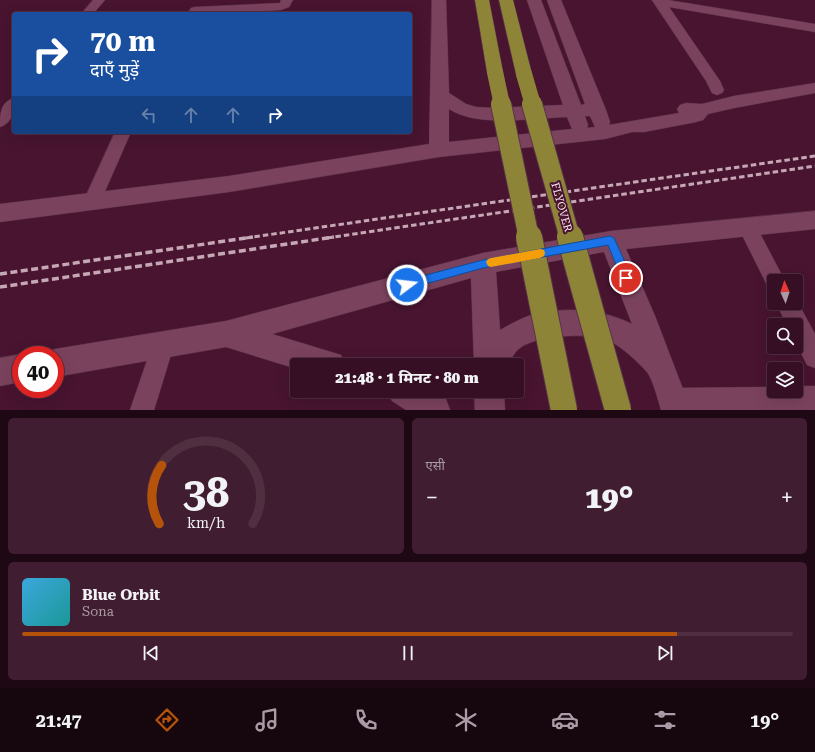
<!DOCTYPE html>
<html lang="hi">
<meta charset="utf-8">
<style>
:root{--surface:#360f24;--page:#411d31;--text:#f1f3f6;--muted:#aa9ca6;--line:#502f41;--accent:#b45309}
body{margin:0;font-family:"Roboto Serif","Noto Sans Devanagari",serif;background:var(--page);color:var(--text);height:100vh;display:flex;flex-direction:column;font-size:15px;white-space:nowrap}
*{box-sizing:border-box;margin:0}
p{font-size:13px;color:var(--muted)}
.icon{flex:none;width:22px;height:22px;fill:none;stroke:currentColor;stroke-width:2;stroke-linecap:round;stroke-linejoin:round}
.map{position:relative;height:410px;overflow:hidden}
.drawer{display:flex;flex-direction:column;gap:8px;padding:8px;background:#1e0814;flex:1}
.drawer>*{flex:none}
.hud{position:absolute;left:12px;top:12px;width:400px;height:122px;border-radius:4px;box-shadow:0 4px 16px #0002,0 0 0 1px var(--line);background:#1a4fa0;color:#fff;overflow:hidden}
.needle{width:26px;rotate:357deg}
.tools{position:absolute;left:767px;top:274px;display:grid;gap:8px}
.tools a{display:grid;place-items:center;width:36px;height:36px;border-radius:4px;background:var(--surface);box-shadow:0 4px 16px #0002,0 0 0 1px var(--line);font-size:20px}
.speed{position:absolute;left:12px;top:346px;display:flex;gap:8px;font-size:20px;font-weight:700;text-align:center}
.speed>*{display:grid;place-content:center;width:52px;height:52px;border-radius:50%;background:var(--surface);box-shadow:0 4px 16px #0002,0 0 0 1px var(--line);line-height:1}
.speed .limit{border:6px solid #d22;background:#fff;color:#111}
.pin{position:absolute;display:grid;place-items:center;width:34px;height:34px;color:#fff;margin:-17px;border:2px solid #fff;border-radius:50%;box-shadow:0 1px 4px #0007}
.me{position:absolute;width:44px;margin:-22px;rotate:75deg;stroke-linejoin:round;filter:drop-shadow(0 0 3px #0008)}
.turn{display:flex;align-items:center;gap:14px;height:84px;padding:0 12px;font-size:18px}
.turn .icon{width:52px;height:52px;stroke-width:2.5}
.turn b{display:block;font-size:28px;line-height:34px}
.lanes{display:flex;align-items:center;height:38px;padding:0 12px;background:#0003;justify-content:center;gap:20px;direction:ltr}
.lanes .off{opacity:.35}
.big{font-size:30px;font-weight:800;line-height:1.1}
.drawer .widget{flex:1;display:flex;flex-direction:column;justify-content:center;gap:6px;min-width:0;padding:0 14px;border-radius:6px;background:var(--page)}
.drawer .dial{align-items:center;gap:0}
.dial svg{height:104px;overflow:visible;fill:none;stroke:var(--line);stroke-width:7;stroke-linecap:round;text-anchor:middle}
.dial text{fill:var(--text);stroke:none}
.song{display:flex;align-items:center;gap:12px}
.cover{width:48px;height:48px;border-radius:6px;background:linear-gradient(135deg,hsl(200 70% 55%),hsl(180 70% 35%))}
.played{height:4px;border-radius:2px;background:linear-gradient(90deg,var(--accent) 85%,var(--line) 85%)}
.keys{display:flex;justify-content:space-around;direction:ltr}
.heat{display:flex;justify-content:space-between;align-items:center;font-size:22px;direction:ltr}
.drawer .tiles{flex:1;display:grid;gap:8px;grid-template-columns:1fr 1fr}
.widget:last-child{grid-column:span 2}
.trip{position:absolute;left:290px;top:358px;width:234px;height:40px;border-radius:4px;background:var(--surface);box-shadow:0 4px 16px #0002,0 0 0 1px var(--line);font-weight:800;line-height:40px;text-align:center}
.tabs{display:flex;height:64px;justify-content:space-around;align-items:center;background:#16060e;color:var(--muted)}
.tabs .icon{width:28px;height:28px}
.tabs .on{color:var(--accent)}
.tabs b{font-size:18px;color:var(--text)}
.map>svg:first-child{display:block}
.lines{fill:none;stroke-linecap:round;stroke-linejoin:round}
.minor-casing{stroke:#5a3348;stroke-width:1}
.tertiary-casing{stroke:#5a3348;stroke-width:1}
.trunk-casing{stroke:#5a3348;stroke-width:1}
.minor{fill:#7b425e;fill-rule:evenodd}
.tertiary{fill:#7b425e;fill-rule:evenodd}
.trunk{fill:#8e8438;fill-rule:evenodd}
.rail-far1{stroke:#c6a7b6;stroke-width:3;stroke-dasharray:5.5 3;stroke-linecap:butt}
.rail{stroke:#c6a7b6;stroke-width:3.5;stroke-dasharray:7 3.5;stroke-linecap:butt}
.trunk-bridge-far2-casing{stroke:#5a3348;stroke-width:16;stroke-linecap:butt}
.trunk-bridge-far1-casing{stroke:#5a3348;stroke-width:22;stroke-linecap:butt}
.trunk-bridge-casing{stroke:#5a3348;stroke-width:28;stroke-linecap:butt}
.trunk-bridge-far2{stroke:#8e8438;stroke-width:16}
.trunk-bridge-far1{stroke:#8e8438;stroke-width:20}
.trunk-bridge{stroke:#8e8438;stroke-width:26}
.route{fill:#1a73e8;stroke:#114b97}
.slow{fill:#f59e0b}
.labels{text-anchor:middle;stroke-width:4;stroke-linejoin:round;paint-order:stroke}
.street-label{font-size:11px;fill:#fee9f2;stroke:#481430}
</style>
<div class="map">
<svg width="815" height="410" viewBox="0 0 815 410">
<rect width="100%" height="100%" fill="#481430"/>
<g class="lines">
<defs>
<path id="minor" d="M 93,0 L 105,0 L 93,14 L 81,14 Z
M 281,0 L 293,0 L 289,7 L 281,10 L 205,14 L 193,14 L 189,11 L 191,8 L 195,7 L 280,3 Z
M 652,0 L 668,0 L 815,24 L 815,32 L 669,7 L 720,81 L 724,90 L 722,93 L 717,95 L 712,93 L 706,81 Z
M 14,98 C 14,110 13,123 0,127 C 0,115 0,102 14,98 Z
M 115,132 L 131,132 L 99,205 L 93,207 L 87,205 L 84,200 Z
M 747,219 L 754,222 L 785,281 L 774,281 L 774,290 L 768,287 L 738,227 L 740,222 Z
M 796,299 L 815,334 L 815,368 L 807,365 L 796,343 L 796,325 L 787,325 L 776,303 L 796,303 Z
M 163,334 L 171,337 L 174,345 L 154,410 L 130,410 L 155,337 Z
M 796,386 L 815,386 L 815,410 L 668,410 L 664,409 L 661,400 L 664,391 L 673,388 L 774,387 L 774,391 L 796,391 Z"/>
<path id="tertiary" d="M 432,0 L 446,0 L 449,93 L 466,104 L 476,107 L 493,108 L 563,105 L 527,0 L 541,0 L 581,105 L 585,104 L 547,0 L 561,0 L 606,110 L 610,122 L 609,125 L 679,113 L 677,109 L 680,105 L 686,103 L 702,104 L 734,96 L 815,83 L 815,93 L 734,108 L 708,114 L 703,120 L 696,122 L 644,132 L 632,132 L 605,139 L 439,157 L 229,192 L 0,222 L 0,204 L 229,176 L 429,144 ZM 449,109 C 477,128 534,118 567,117 L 572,129 L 449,142 ZM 585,116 L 590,116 L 595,127 L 587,128 L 588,125 Z
M 815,211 L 815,229 L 626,249 L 655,316 L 691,410 L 661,410 C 658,400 653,380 647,372 C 637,361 623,348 610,341 C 591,332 537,335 520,348 C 515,351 511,360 507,365 L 474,365 L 471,278 L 272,334 L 341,355 L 345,365 L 297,365 L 297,369 L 226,347 L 55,377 L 55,355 L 44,355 L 45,353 L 55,349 L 226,321 L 483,253 L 611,231 ZM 604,252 L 632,324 C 601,308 561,306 528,316 C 518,320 509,325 500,330 L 496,272 Z
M 21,354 L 24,355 L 21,355 L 21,382 L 0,386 L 0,358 Z
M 387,391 L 431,391 L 446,399 L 450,410 L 406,410 L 392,401 Z
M 474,391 L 504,391 L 505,410 L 475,410 Z"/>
<path id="trunk" d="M 475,0 L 489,0 L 503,72 L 501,76 L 495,77 L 489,76 L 487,72 Z
M 499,0 L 513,0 L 532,74 L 530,78 L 524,79 L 518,78 L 516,74 Z"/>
</defs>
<!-- minor casing -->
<use href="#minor" class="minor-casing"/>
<!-- tertiary casing -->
<use href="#tertiary" class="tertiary-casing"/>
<!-- trunk casing -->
<use href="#trunk" class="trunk-casing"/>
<!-- minor -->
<use href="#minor" class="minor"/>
<!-- tertiary -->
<use href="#tertiary" class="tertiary"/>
<!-- trunk -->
<use href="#trunk" class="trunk"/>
<!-- rail-far1 -->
<path class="rail-far1" d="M 246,238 L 815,156
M 327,238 L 815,166"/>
<!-- rail -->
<path class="rail" d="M 0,274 L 253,237
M 0,287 L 334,237"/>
<defs>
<path id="trunk-bridge-far2" d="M 495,72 L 502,105
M 524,74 L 533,105"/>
<path id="trunk-bridge-far1" d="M 501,104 L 529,238
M 532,104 L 570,238"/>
<path id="trunk-bridge" d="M 529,237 L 564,410
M 570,237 L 618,410"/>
</defs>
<!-- trunk-bridge-far2 casing -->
<use href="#trunk-bridge-far2" class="trunk-bridge-far2-casing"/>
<!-- trunk-bridge-far1 casing -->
<use href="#trunk-bridge-far1" class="trunk-bridge-far1-casing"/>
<!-- trunk-bridge casing -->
<use href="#trunk-bridge" class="trunk-bridge-casing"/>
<!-- trunk-bridge-far2 -->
<use href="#trunk-bridge-far2" class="trunk-bridge-far2"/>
<!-- trunk-bridge-far1 -->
<use href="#trunk-bridge-far1" class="trunk-bridge-far1"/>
<!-- trunk-bridge -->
<use href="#trunk-bridge" class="trunk-bridge"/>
</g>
<!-- route -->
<path class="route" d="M 610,236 L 614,238 L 615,240 L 632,278 L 630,282 L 626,283 L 623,282 L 608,245 L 483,268 L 407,289 L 404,288 L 402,285 L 404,281 L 407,280 L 483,260 Z"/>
<!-- slow -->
<path class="slow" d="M 540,249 L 544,250 L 545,253 L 544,256 L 540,258 L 491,267 L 488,266 L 486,262 L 488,259 L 491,258 Z"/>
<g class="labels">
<!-- street labels -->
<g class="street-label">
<text transform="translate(562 207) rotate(74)" y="4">FLYOVER</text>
</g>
</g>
</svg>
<div class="tools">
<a><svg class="needle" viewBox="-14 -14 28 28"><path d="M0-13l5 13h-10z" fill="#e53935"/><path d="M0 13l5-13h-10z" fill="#aa9ca6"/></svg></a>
<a><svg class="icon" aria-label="search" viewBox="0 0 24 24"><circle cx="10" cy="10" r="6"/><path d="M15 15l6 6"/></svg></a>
<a><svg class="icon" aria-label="layers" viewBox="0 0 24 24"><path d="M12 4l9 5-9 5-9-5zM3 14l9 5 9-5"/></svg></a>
</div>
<div class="speed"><div class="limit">40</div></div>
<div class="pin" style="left:626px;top:278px;background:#d93025"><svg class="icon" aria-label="arrive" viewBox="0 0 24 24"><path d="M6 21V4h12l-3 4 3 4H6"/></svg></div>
<svg class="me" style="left:407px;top:285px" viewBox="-20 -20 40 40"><circle r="17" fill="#1a73e8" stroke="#fff" stroke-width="3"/><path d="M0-11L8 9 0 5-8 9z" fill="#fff"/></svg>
<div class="trip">21:48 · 1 मिनट · 80 m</div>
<div class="hud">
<div class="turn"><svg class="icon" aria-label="right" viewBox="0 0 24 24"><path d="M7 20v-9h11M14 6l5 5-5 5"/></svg><div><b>70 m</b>दाएँ मुड़ें</div></div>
<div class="lanes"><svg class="icon off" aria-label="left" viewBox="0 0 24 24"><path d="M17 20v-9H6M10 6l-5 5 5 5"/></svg><svg class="icon off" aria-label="ahead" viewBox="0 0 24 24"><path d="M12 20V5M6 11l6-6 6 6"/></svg><svg class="icon off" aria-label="ahead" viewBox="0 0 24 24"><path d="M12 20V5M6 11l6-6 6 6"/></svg><svg class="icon" aria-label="right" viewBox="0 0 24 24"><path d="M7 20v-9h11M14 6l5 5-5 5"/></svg></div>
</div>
</div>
<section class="drawer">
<div class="tiles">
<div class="widget dial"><svg viewBox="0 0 100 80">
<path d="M14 69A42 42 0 1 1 86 69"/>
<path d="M14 69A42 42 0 0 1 16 24" stroke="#b45309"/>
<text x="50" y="56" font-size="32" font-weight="700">38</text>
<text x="50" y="72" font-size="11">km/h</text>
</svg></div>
<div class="widget"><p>एसी</p>
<div class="heat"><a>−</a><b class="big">19°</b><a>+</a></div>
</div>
<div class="widget">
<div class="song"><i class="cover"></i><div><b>Blue Orbit</b><p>Sona</p></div></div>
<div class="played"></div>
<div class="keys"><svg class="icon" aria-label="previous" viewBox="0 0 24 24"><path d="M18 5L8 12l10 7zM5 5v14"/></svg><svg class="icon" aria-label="pause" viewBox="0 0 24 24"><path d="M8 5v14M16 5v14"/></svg><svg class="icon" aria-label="next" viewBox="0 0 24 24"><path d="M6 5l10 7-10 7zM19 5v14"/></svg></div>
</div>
</div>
</section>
<nav class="tabs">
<b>21:47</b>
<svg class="icon on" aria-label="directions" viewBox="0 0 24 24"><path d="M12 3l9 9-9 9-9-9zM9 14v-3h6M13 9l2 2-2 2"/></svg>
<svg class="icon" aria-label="music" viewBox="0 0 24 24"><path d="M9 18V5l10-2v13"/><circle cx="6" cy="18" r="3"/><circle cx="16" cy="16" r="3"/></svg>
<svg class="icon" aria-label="phone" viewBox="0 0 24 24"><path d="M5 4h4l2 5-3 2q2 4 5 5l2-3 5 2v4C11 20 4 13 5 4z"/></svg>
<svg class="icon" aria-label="climate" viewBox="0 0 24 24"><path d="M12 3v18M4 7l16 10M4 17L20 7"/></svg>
<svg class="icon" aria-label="car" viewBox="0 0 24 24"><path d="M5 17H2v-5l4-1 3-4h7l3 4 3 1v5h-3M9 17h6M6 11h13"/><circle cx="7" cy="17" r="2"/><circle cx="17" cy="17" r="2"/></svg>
<svg class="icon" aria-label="filters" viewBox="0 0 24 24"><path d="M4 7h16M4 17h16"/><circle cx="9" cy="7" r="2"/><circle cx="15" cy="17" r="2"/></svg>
<b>19°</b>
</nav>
